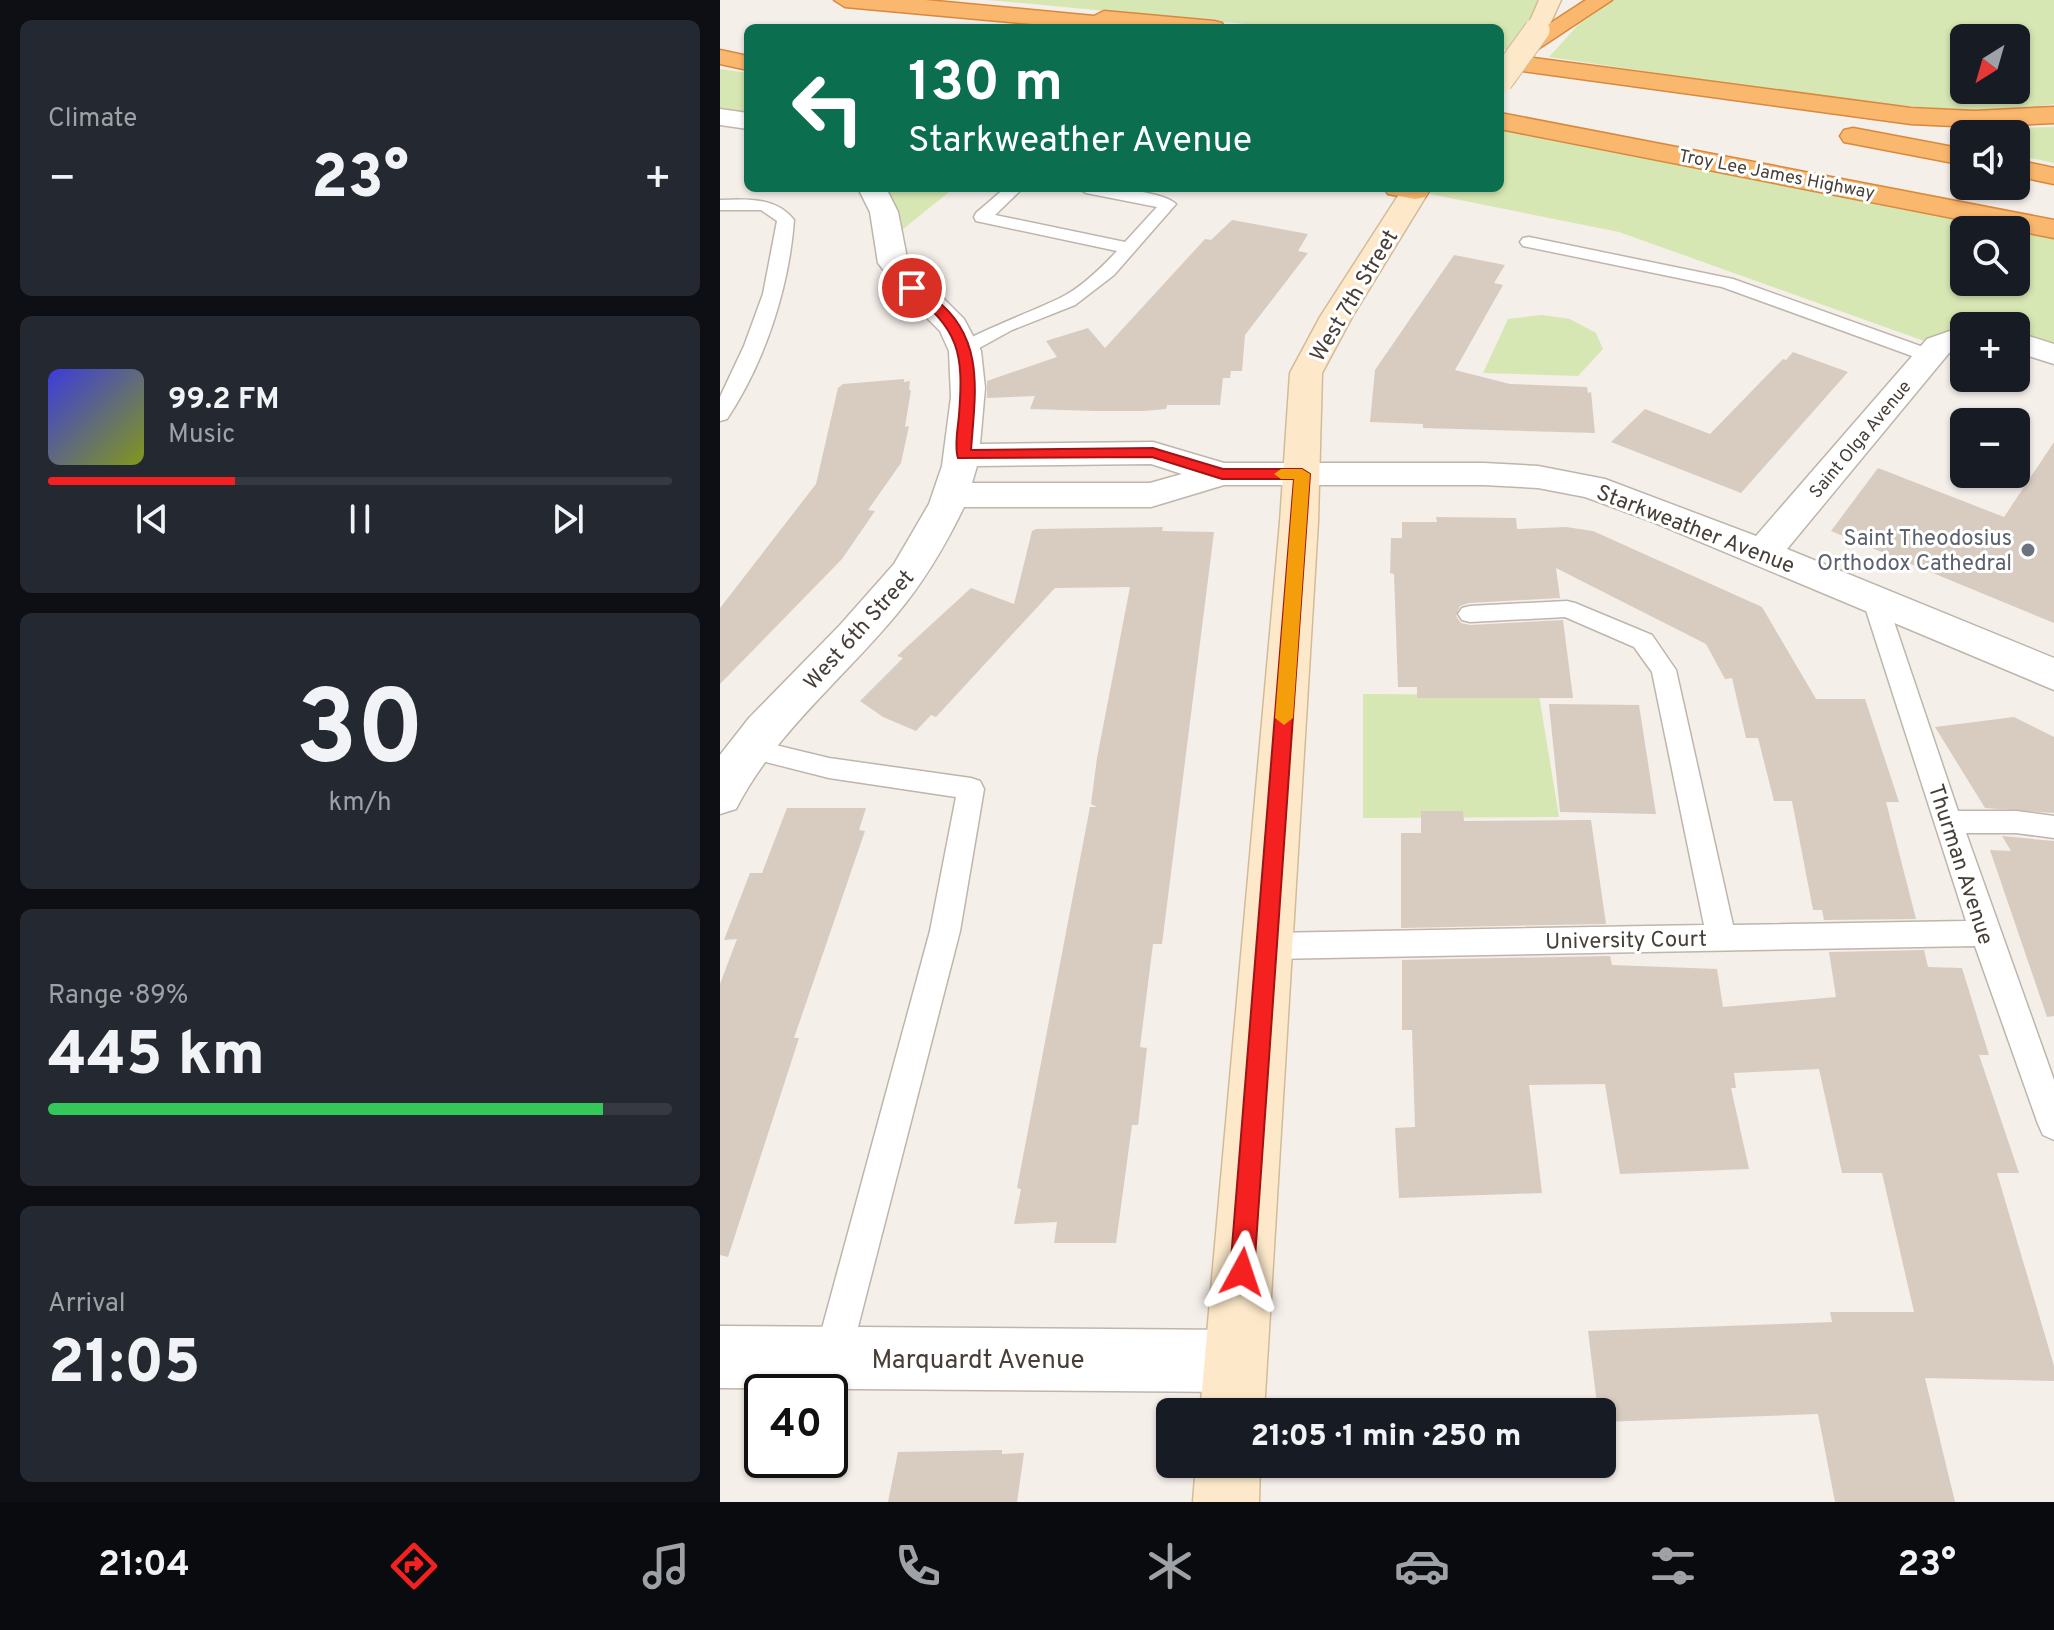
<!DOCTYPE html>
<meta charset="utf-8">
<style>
:root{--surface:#171b24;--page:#242831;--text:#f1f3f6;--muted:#9ea1a6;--line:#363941;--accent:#f42120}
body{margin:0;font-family:Overpass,sans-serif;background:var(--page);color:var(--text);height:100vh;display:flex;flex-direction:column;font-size:30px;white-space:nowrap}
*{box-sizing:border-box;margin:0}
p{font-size:26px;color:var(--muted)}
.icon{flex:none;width:44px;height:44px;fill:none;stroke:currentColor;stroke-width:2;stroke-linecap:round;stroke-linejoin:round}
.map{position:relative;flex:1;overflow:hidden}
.sheet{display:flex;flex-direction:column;gap:20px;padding:20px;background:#0d0f14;width:720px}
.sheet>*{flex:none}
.hud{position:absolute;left:24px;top:24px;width:760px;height:168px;border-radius:12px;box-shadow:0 2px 6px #0004;background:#0b6e4f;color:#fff;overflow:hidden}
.needle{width:52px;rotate:217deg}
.buttons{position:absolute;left:1230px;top:24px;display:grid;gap:16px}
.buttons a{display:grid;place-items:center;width:80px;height:80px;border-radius:12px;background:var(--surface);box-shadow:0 2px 6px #0004;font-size:40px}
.speed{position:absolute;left:24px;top:1374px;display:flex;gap:16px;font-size:40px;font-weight:700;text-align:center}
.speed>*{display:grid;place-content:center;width:104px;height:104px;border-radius:50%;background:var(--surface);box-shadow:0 2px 6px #0004;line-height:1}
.speed .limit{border:4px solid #111;border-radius:12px;background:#fff;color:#111}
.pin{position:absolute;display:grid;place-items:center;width:68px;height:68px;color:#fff;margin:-34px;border:4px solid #fff;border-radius:50%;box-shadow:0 2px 8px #0007}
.me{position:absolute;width:88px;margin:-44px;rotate:5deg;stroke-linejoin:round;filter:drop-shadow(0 0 6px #0008)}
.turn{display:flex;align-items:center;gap:28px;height:168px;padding:0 32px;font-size:36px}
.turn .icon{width:104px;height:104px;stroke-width:2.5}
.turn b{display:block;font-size:56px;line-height:68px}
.big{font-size:60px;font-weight:800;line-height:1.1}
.sheet .tile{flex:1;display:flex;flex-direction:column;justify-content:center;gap:12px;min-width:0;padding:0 28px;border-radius:12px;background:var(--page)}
.sheet .dial{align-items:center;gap:0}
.dial b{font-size:104px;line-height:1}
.song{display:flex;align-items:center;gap:24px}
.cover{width:96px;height:96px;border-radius:12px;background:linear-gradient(135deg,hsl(240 70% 55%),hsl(70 70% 35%))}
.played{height:8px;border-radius:4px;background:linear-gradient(90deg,var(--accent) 30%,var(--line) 30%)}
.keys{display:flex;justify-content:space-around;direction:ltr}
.heat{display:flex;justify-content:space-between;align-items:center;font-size:44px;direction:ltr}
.charge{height:12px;border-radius:6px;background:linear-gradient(90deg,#34c759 89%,var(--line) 0)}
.trip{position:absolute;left:436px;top:1398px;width:460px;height:80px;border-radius:12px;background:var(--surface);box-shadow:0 2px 6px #0004;font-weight:800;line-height:80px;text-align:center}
.tabs{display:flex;height:128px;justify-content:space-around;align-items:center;background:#090b0e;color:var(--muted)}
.tabs .icon{width:56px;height:56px}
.tabs .selected{color:var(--accent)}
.tabs b{font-size:36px;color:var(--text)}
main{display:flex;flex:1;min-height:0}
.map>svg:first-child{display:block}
.green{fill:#d7e7b3;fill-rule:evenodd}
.building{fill:#d8ccc1}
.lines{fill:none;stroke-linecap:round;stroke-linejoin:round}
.lane-casing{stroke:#bfb5ab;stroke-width:3}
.street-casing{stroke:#bfb5ab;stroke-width:3}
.secondary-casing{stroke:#d2bb99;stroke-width:3}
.highway-casing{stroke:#d9893d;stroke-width:3}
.lane{fill:#fff;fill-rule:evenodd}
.street{fill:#fff;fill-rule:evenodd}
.secondary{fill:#fde9ca;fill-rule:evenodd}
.highway{fill:#fab76e;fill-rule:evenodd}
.secondary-bridge-casing{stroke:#d2bb99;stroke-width:27;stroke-linecap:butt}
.secondary-bridge{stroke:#fde9ca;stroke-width:25}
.route{fill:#f42120;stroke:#9f1515;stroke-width:2}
.slow{fill:#f59e0b}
.worship-dot{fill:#6b7280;stroke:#fff;stroke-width:3}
.labels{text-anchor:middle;stroke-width:6;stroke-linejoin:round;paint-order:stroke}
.far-street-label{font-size:18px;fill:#473f37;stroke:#fff}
.street-label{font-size:22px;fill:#473f37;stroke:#fff}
.worship-label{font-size:22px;fill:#5b616d;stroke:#fff;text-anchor:end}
.near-street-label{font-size:26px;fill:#473f37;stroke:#fff}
</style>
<main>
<section class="sheet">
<div class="tile"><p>Climate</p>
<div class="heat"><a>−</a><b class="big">23°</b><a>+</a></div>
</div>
<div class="tile">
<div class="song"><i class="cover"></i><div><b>99.2 FM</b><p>Music</p></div></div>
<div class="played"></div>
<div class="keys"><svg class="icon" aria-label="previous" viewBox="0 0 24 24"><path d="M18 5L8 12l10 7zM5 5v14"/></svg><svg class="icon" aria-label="pause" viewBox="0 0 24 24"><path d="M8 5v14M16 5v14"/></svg><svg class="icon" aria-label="next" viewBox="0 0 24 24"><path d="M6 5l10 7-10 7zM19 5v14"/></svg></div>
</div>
<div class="tile dial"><b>30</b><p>km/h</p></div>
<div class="tile"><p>Range · 89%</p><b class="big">445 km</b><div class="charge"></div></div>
<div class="tile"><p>Arrival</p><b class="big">21:05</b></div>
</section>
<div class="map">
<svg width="1334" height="1502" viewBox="0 0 1334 1502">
<rect width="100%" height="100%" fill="#f4efe9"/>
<!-- green -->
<path class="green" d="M 268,0 L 830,0 L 803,51 L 780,49 L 780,28 L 568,28 Z
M 893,0 L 1334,0 L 1334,104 L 1280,112 L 1140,103 L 829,57 L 858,25 ZM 1244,38 L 1296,38 L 1296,90 L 1244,90 Z
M 0,69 L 28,73 L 28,121 L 0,117 Z
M 780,119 L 1334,227 L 1334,354 L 1296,342 L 1296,326 L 1244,326 L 1218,346 L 899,232 L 695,191 L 697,188 L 780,188 ZM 1244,230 L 1296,230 L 1296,282 L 1244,282 Z
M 1334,127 L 1334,163 L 1296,155 L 1296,134 L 1244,134 L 1244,145 L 1233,142 L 1242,129 Z
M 152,188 L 234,188 L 167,242 Z
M 822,315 L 850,319 L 876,333 L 883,349 L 858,376 L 763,373 L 788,319 Z
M 643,694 L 819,695 L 839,817 L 643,818 Z"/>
<!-- building -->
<path class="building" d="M 512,220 L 588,234 L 578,251 L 588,253 L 525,335 L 522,371 L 511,371 L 510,378 L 503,378 L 500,405 L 447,405 L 446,409 L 424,411 L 375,411 L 310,409 L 315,396 L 267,398 L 267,381 L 337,357 L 326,341 L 368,328 L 385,348 L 485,239 L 491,240 Z
M 734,255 L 785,265 L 774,283 L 783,285 L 735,370 L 790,384 L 867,387 L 868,393 L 871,392 L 875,433 L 703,428 L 703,424 L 650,422 L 655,370 Z
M 1073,352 L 1128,372 L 1021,493 L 891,442 L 925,409 L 990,434 L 1063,359 L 1066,360 Z
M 184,379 L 184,382 L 190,381 L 189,390 L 191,390 L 185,427 L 189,426 L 181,463 L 148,510 L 155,511 L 122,559 L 0,684 L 0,608 L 96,484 L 118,388 L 123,384 Z
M 1334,442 L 1334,623 L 1111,531 L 1158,468 L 1284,517 Z
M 716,517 L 796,518 L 797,529 L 846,527 L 873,531 L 1042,607 L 1096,699 L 1145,699 L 1179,802 L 1166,802 L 1196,919 L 1104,920 L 1102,910 L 1093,910 L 1072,801 L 1054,801 L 1038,738 L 1026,738 L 1012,678 L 1005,679 L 986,644 L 836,568 L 840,598 L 749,603 L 740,606 L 736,616 L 741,623 L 750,625 L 843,620 L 853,698 L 697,698 L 697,687 L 678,687 L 674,574 L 670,573 L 671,538 L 682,538 L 682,522 L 717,522 Z
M 443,527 L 442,531 L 494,532 L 442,944 L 433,944 L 420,1047 L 427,1048 L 418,1125 L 412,1125 L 396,1243 L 334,1243 L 337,1222 L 294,1224 L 301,1189 L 297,1188 L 370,807 L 377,807 L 371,804 L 377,758 L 410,587 L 335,588 L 216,717 L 211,715 L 196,731 L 163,717 L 140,701 L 183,658 L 177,656 L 251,588 L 294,604 L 312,531 L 316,529 Z
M 829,704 L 919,705 L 936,814 L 840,812 Z
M 1294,717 L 1334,737 L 1334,813 L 1265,808 L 1215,727 Z
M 67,808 L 146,808 L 139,830 L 145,831 L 74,1038 L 79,1038 L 8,1257 L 0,1255 L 0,984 L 17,939 L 4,940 L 30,873 L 42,873 Z
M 701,811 L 743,811 L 744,821 L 871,820 L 886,924 L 681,928 L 681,833 L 701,833 Z
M 1282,836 L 1334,841 L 1334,1016 L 1327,1017 L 1270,850 L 1291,851 Z
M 1204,950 L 1208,967 L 1242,968 L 1269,1055 L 1259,1055 L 1299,1173 L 1277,1173 L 1334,1366 L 1334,1381 L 1205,1378 L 1235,1502 L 1115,1502 L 1098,1414 L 882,1422 L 882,1412 L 878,1412 L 868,1331 L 1112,1322 L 1110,1312 L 1194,1312 L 1162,1173 L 1122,1173 L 1099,1069 L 1014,1073 L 1016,1088 L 1011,1088 L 1029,1169 L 900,1174 L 885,1084 L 809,1085 L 822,1193 L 679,1198 L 675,1128 L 695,1127 L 692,1030 L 682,1030 L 682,960 L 890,956 L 892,965 L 997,969 L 1003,1007 L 1116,997 L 1109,952 Z
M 282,1450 L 282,1454 L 304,1453 L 297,1502 L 168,1502 L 178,1452 Z"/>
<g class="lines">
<defs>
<path id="lane" d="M 285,188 L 303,188 L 275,215 L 405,242 L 437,207 L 366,193 L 358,188 C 382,188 439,189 456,204 L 394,275 L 355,305 L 292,330 L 252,352 L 238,352 L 235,348 L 238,344 C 272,326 306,314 340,298 C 361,288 381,268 397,251 L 256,221 L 254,217 L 256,213 Z
M 0,200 C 27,199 56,197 74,220 C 69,288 45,362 7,419 L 0,421 L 0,397 L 24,346 L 43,294 L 57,221 L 41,210 L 0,210 Z
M 809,237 L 1013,279 L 1217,352 L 1220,356 L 1210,362 L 1203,360 L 1002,287 L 803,246 L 800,242 L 803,238 Z
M 1155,593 L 1163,595 L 1167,601 L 1238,811 L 1296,811 L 1334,816 L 1334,838 L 1296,833 L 1246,833 L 1334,1080 L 1334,1140 L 1323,1135 L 1318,1124 L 1255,946 L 547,959 L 537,955 L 532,946 L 537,937 L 547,933 L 984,925 L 932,672 L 914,647 L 845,617 L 750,622 L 742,620 L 738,614 L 742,608 L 750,606 L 847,601 L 855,603 L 932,635 L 956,670 L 1013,925 L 1246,921 L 1143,601 L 1147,595 Z
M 31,739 L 109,758 L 251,778 L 260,781 L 264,789 L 240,931 L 130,1358 L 125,1371 L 112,1376 L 99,1371 L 94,1358 L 210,931 L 236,797 L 109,778 L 22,756 L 18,749 L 22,742 Z"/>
<path id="street" d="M 0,109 L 28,113 L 28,129 L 0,125 Z
M 138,188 L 166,188 L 178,212 L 188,263 L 244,319 L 261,351 L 265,388 L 260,444 L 433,442 L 504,463 L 764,463 L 818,466 L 885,479 L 1036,536 L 1207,339 L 1244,326 L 1244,347 L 1229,353 L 1067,549 L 1334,658 L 1334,690 L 933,522 L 865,497 L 818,488 L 764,485 L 504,485 L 431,507 L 244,507 C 225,546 204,582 176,615 C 122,680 55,733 16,809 L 0,814 L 0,755 L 29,718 L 120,625 L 174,564 L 209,504 L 222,466 L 231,397 L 229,351 L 220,331 L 180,291 L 158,263 L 150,212 ZM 431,464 L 462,474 L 430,483 L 252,483 L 257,466 Z
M 1296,332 L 1334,344 L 1334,364 L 1296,352 Z
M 0,1326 L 515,1330 L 537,1339 L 546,1361 L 537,1383 L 515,1392 L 0,1388 Z"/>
<path id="secondary" d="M 819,0 L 841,0 L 825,35 L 809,35 L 806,30 Z
M 683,188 L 711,188 L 632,317 L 602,373 L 598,522 L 544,1412 L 480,1412 L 560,522 L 570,373 L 600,317 Z
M 476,1464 L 540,1464 L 539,1502 L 473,1502 Z"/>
<path id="highway" d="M 114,0 L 205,0 L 374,16 L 384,11 L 494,21 L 502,23 L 505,28 L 356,28 L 125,7 Z
M 866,0 L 892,0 L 806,57 L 1191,108 L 1255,111 L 1334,107 L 1334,123 L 1255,127 L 1191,124 L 780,68 L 780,54 L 795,56 L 791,51 L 795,46 Z
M 0,50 L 28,56 L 28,70 L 0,64 Z
M 780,113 L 1334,220 L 1334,238 L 780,129 Z
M 1133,128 L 1244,149 L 1244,165 L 1124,142 L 1120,136 L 1124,130 Z
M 1296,160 L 1334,168 L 1334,184 L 1296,176 Z
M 664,188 L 707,188 L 709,191 L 705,197 L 695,199 L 668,194 Z"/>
</defs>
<!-- lane casing -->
<use href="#lane" class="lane-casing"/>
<!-- street casing -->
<use href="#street" class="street-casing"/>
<!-- secondary casing -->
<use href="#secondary" class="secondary-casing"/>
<!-- highway casing -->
<use href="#highway" class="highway-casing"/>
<!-- lane -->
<use href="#lane" class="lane"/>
<!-- street -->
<use href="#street" class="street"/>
<!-- secondary -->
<use href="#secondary" class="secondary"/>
<!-- highway -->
<use href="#highway" class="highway"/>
<defs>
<path id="secondary-bridge" d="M 780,81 L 817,30"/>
</defs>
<!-- secondary-bridge casing -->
<use href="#secondary-bridge" class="secondary-bridge-casing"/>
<!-- secondary-bridge -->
<use href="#secondary-bridge" class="secondary-bridge"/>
</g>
<!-- route -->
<path class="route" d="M 188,285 C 199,284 206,292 215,299 C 266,338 255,394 251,450 L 433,448 L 503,469 L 582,469 L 590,474 L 534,1272 L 531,1280 L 522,1284 L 513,1280 L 510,1272 L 574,479 L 502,479 L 432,457 L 238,458 C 234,446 238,428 239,415 C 244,352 239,329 188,290 Z"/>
<!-- slow -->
<path class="slow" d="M 582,469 L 590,474 L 573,718 L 564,725 L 555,718 L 574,479 L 561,479 L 554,474 L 561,469 Z"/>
<!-- markers -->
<circle class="worship-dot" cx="1308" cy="550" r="8"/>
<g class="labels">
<!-- far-street labels -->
<g class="far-street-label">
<text transform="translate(1057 174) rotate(11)" y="6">Troy Lee James Highway</text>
<text transform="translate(1140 439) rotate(-50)" y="6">Saint Olga Avenue</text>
</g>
<!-- street labels -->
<g class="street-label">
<text transform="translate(633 295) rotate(-59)" y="8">West 7th Street</text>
<text transform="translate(976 528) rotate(21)" y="8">Starkweather Avenue</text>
<text transform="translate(138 629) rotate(-48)" y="8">West 6th Street</text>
<text transform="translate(1242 864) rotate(72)" y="8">Thurman Avenue</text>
<text transform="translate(906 939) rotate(-1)" y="8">University Court</text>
</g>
<!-- worship labels -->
<g class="worship-label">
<text x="1292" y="545">Saint Theodosius<tspan x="1292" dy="25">Orthodox Cathedral</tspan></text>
</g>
<!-- near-street labels -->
<g class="near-street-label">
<text x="258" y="1368">Marquardt Avenue</text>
</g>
</g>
</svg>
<div class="buttons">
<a><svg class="needle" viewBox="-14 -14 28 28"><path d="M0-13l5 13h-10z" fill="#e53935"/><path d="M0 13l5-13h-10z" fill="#9ea1a6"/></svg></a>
<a><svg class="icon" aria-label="sound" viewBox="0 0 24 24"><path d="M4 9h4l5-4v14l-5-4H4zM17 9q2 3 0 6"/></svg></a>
<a><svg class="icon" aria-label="search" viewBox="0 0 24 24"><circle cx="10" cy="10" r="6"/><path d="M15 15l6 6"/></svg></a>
<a>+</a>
<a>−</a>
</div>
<div class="speed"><div class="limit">40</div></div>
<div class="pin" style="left:192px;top:288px;background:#d93025"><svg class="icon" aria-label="arrive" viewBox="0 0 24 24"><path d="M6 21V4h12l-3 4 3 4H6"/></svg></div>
<svg class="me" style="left:522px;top:1272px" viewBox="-20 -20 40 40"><path d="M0-17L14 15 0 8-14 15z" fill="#f42120" stroke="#fff" stroke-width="4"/></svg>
<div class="trip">21:05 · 1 min · 250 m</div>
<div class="hud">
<div class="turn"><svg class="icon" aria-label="left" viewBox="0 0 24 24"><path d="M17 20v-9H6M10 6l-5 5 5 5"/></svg><div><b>130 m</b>Starkweather Avenue</div></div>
</div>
</div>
</main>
<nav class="tabs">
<b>21:04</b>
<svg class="icon selected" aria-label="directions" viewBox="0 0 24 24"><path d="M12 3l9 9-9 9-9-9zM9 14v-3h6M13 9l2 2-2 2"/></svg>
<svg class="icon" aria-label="music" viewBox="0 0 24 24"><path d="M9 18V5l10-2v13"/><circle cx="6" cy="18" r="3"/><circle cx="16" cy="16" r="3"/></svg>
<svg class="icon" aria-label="phone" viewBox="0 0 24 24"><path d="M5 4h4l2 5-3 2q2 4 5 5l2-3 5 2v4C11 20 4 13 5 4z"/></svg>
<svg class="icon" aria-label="climate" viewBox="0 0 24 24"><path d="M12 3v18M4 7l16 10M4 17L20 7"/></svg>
<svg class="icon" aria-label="car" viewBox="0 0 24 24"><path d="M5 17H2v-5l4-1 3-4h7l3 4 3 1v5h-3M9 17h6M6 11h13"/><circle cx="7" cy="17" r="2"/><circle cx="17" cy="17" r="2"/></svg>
<svg class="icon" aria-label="filters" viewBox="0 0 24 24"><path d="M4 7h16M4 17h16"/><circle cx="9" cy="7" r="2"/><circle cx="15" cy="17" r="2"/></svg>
<b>23°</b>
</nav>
